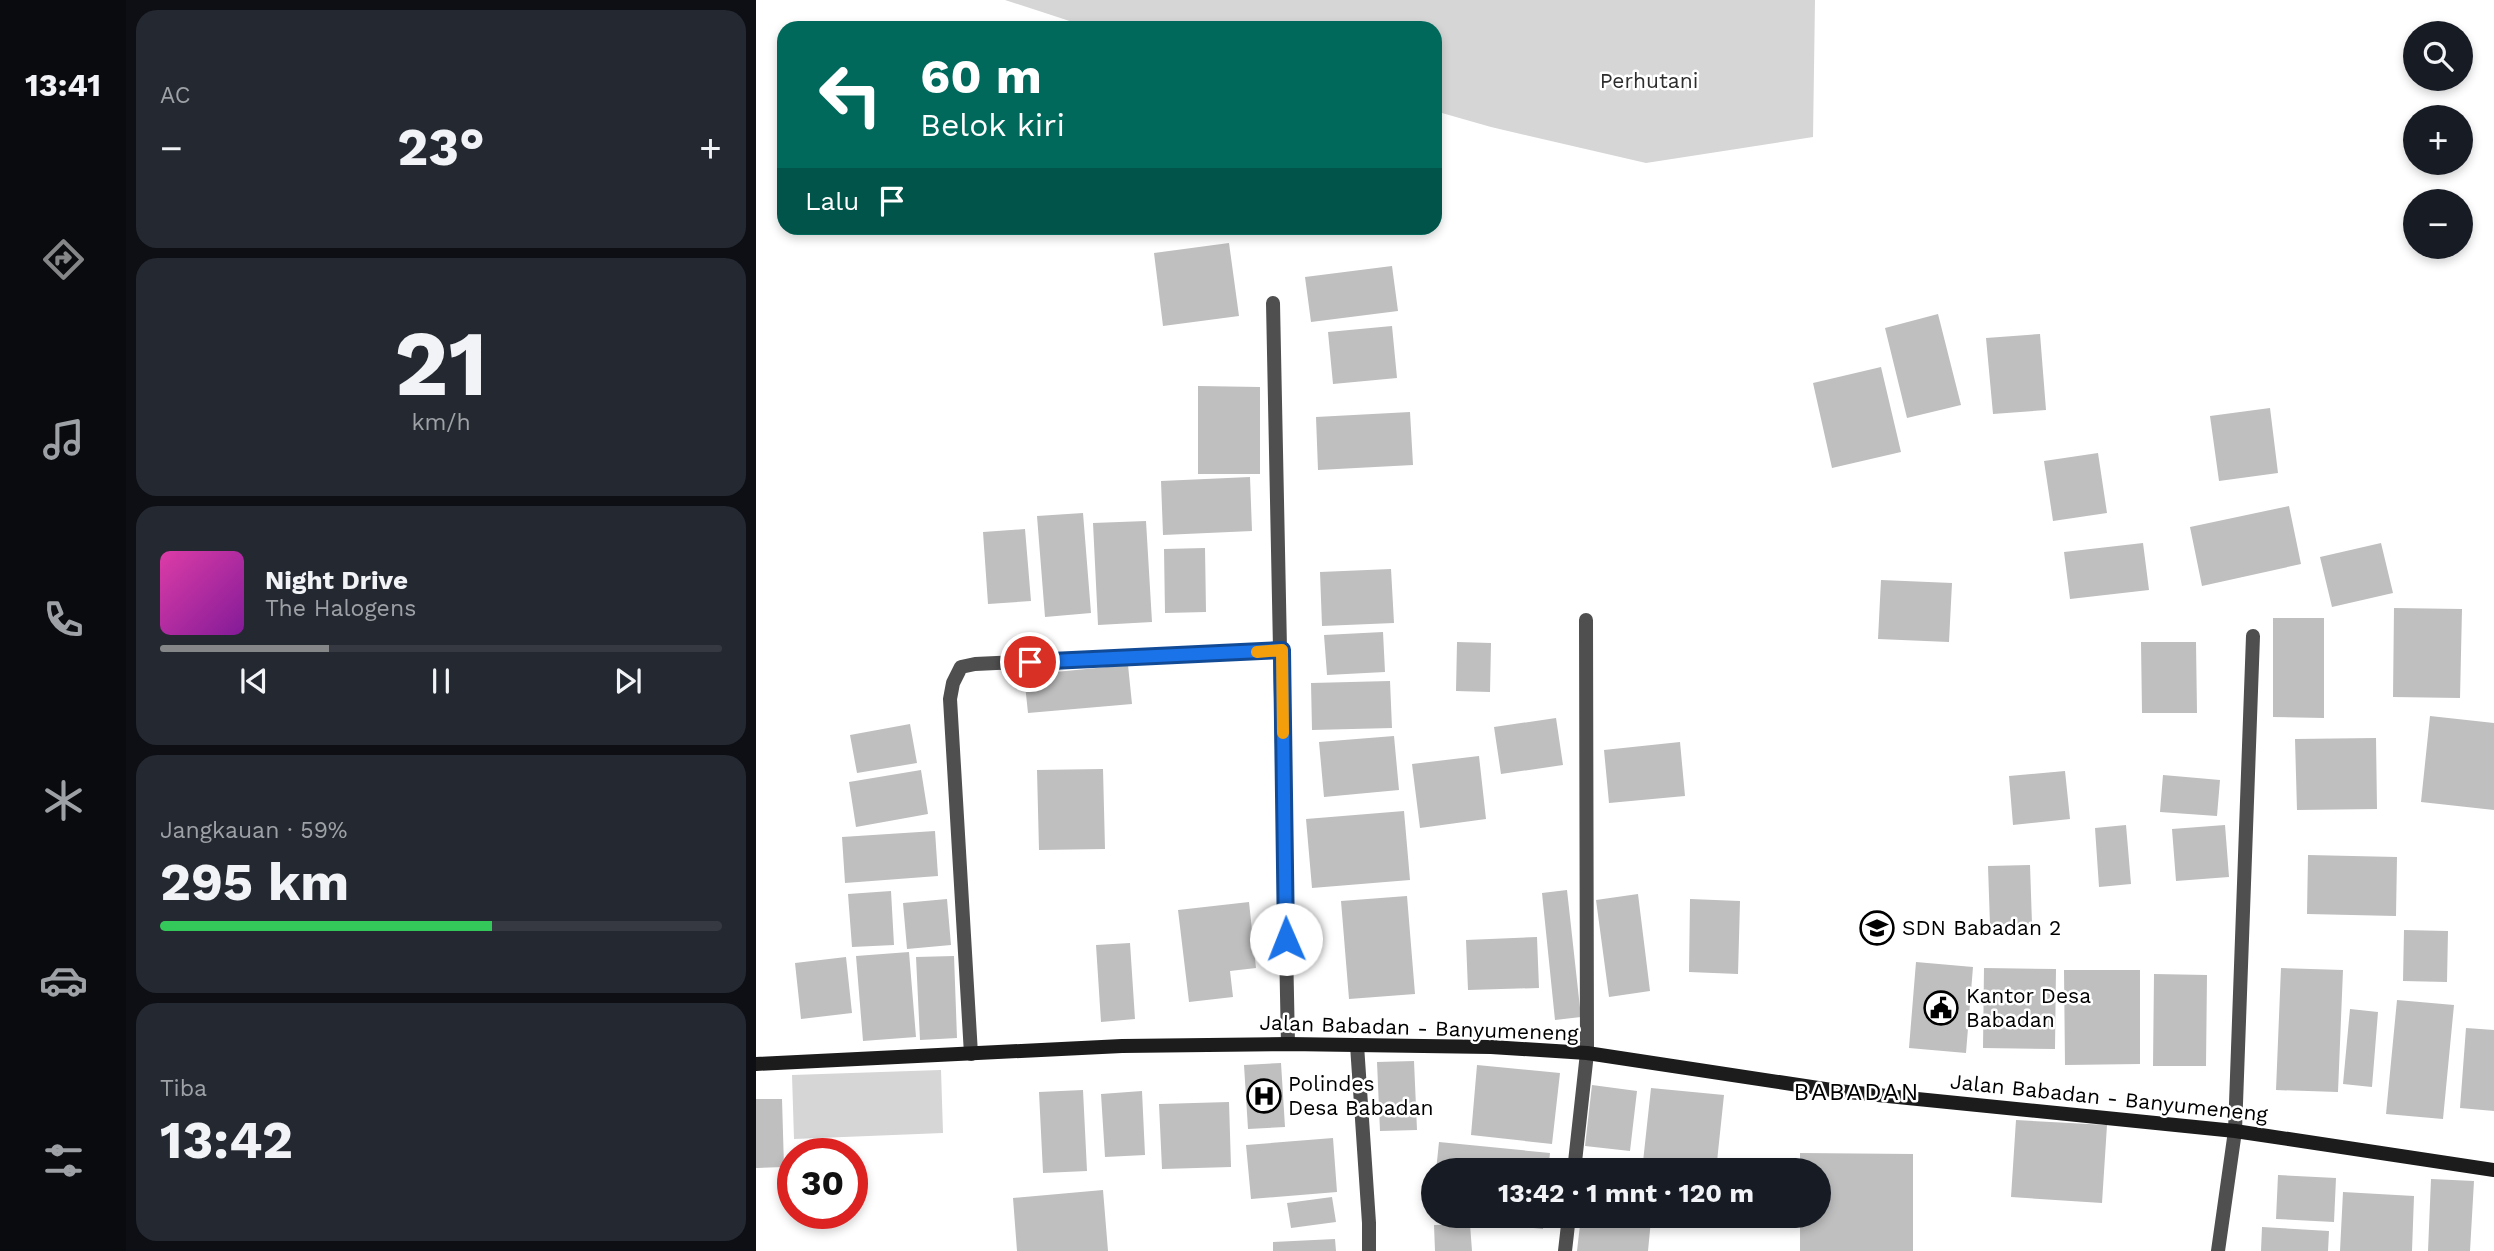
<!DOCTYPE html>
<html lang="id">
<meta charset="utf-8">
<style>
:root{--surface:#171b24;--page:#242831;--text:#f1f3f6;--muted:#9ea1a6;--line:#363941;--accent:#858687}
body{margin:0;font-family:"Work Sans",sans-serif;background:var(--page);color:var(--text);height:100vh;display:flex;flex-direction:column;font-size:26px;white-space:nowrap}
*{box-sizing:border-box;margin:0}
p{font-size:23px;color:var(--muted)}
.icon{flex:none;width:38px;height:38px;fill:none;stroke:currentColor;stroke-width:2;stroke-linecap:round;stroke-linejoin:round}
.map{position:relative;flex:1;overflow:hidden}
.panel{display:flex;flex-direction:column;gap:10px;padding:10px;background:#0d0f14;width:630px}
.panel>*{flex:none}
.hud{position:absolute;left:21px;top:21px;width:665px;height:214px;border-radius:21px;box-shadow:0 4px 10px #0003;background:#00695c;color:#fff;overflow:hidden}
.fabs{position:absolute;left:1647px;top:21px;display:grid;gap:14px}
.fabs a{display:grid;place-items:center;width:70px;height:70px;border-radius:50%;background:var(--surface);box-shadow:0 4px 10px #0003;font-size:35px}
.speed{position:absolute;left:21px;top:1138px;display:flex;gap:14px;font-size:35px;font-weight:700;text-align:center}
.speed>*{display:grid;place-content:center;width:91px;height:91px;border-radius:50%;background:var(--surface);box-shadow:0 4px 10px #0003;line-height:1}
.speed .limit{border:10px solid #d22;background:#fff;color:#111}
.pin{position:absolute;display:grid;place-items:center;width:60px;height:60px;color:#fff;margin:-30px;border:4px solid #fff;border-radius:50%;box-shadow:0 2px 7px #0007}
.me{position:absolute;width:77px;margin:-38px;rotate:359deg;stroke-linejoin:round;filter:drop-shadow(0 0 5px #0008)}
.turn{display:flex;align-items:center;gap:24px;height:147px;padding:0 28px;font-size:32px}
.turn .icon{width:91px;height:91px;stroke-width:2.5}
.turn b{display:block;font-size:49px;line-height:60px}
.then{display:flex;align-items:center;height:66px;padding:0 28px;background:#0003;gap:14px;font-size:26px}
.big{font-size:52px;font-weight:700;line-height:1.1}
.panel .widget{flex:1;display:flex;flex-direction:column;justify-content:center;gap:10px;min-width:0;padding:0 24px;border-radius:21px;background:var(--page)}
.panel .dial{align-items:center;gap:0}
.dial b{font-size:91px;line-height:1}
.song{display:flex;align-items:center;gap:21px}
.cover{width:84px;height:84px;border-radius:10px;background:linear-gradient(135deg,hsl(320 70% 55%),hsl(290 70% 35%))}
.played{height:7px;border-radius:4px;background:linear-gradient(90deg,var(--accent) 30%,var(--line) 30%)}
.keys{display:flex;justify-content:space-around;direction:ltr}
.heat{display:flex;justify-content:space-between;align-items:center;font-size:38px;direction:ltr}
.charge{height:10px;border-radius:5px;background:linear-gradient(90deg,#34c759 59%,var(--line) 0)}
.trip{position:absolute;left:665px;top:1158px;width:410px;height:70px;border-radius:35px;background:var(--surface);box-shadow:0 4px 10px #0003;font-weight:700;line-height:70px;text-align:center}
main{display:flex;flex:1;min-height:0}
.menu{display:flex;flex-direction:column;width:126px;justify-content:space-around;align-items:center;background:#090b0e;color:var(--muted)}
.menu .icon{width:49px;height:49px}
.menu .active{color:var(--accent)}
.menu b{font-size:32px;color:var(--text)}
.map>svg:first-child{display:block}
.green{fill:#d6d6d6}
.building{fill:#bfbfbf}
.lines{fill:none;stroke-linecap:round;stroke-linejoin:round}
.street{stroke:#4f4f4f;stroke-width:14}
.secondary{stroke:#1c1c1c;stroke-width:14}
.route-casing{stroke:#114b97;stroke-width:18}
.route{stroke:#1a73e8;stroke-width:12}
.slow{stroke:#f59e0b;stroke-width:12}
.labels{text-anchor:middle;stroke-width:5;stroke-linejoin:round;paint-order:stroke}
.park-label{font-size:21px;fill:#2d2d2d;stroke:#fff}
.poi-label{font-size:21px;fill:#000;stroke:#fff;text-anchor:start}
.street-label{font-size:21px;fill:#000;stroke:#fff}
.quarter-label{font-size:24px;letter-spacing:2px;fill:#000;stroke:#fff}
</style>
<main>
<nav class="menu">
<b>13:41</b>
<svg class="icon active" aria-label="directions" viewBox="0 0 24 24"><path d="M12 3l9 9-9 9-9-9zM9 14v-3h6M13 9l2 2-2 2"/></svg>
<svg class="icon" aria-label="music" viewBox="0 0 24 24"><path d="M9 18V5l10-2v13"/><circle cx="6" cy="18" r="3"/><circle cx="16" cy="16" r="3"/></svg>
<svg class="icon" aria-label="phone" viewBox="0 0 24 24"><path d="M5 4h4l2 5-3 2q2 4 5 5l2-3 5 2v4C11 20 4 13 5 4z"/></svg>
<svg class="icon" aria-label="climate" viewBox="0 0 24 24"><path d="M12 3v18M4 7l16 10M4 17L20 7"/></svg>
<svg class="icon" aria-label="car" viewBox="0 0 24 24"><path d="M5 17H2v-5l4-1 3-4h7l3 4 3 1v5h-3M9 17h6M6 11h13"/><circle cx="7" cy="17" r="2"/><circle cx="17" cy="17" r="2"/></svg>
<svg class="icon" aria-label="filters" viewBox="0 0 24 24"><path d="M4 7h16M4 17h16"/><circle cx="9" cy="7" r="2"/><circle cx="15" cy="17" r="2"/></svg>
</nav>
<section class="panel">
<div class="widget"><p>AC</p>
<div class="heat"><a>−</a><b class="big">23°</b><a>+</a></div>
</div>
<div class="widget dial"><b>21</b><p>km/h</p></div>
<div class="widget">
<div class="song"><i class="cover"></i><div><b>Night Drive</b><p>The Halogens</p></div></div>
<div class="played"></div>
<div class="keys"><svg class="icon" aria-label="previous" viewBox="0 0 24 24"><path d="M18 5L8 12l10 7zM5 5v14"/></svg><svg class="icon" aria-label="pause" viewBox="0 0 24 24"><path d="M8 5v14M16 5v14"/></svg><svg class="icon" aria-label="next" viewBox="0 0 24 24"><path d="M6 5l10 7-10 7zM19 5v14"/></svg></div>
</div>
<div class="widget"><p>Jangkauan · 59%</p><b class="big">295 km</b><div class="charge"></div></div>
<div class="widget"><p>Tiba</p><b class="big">13:42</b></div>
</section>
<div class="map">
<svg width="1738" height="1251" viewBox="0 0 1738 1251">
<rect width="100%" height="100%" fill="#fff"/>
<!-- green -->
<path class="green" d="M 249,0 L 1059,0 L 1057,137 L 890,163 L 735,127 L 679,111 L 679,28 L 335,28 Z
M 185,1070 L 187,1133 L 38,1139 L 36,1075 Z"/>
<!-- building -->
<path class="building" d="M 473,243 L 483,316 L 407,326 L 398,253 Z
M 636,266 L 642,311 L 555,322 L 549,277 Z
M 1182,314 L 1205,405 L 1151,418 L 1129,328 Z
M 636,326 L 641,378 L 577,384 L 572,332 Z
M 1284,334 L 1290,410 L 1237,414 L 1230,338 Z
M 1125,367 L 1145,452 L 1076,468 L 1057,383 Z
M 442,386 L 504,387 L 504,474 L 442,474 Z
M 1514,408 L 1522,473 L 1463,481 L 1454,416 Z
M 654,412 L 657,465 L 562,470 L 560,417 Z
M 1342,453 L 1351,513 L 1297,521 L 1288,461 Z
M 494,477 L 496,531 L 407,535 L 405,481 Z
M 1533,506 L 1545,564 L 1446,586 L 1434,527 Z
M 327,513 L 335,613 L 289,617 L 281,516 Z
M 390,521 L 396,622 L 342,625 L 337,523 Z
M 269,529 L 275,601 L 232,604 L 227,532 Z
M 1387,543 L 1393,590 L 1314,599 L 1308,552 Z
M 1625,543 L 1637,593 L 1576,607 L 1564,557 Z
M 449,548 L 450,612 L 409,613 L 408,549 Z
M 635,569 L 638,623 L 566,626 L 564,572 Z
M 1125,580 L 1196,583 L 1193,642 L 1122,639 Z
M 1638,608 L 1706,609 L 1704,698 L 1637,697 Z
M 1517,618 L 1568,618 L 1568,718 L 1517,717 Z
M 627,632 L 629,672 L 571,675 L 568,635 Z
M 701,642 L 735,643 L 734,692 L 700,691 Z
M 1385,642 L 1440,642 L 1441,713 L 1386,713 Z
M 372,665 L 376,704 L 272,713 L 268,675 Z
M 634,681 L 636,728 L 556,730 L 555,683 Z
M 1674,716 L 1738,723 L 1738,810 L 1665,802 Z
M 800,718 L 807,765 L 745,774 L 738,727 Z
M 154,724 L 161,763 L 101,773 L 94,735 Z
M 638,736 L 643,790 L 568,797 L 563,742 Z
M 1620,738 L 1621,809 L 1541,810 L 1539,739 Z
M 924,742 L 929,796 L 853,803 L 848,750 Z
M 723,756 L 730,819 L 664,828 L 656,764 Z
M 347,769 L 349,849 L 283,850 L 281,770 Z
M 165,770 L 172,814 L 100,827 L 93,782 Z
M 1309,771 L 1314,819 L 1257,825 L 1253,776 Z
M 1407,775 L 1464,780 L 1461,816 L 1404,812 Z
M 648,811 L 654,880 L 556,888 L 550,819 Z
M 1370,825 L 1375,884 L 1343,887 L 1339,828 Z
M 1469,825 L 1473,877 L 1420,881 L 1416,829 Z
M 179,831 L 182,876 L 89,883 L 86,837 Z
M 1552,855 L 1641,857 L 1640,916 L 1551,914 Z
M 1274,865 L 1276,924 L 1234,925 L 1232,866 Z
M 811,890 L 825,1017 L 799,1020 L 786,893 Z
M 135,891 L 138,945 L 96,947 L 92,894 Z
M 882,894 L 894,991 L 853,997 L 840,900 Z
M 651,896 L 659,994 L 593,999 L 585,901 Z
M 191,899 L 195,945 L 151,949 L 147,903 Z
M 934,899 L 984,901 L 982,974 L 933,972 Z
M 493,902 L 500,968 L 474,971 L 477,997 L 433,1002 L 422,910 Z
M 1648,930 L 1692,931 L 1691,982 L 1647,981 Z
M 781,937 L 783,988 L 712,990 L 710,940 Z
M 374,943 L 379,1019 L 345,1022 L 340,945 Z
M 153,952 L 160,1037 L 107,1041 L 100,956 Z
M 198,956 L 201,1038 L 164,1040 L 160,957 Z
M 90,957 L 96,1013 L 45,1019 L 39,963 Z
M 1160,962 L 1217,967 L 1210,1053 L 1153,1048 Z
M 1228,968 L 1300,969 L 1299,1049 L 1227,1048 Z
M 1525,968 L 1587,970 L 1582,1092 L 1520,1090 Z
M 1308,970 L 1384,970 L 1384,1064 L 1309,1065 Z
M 1398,974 L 1451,975 L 1450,1066 L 1397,1066 Z
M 1641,1000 L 1698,1005 L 1687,1119 L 1630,1114 Z
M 1594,1009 L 1622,1012 L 1616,1087 L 1587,1084 Z
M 1710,1028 L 1738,1030 L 1738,1111 L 1704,1108 Z
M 658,1061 L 661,1130 L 624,1131 L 621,1062 Z
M 525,1063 L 529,1127 L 492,1129 L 488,1065 Z
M 721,1065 L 804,1073 L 796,1144 L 715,1135 Z
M 836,1085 L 881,1091 L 874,1151 L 829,1146 Z
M 895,1088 L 968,1095 L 960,1171 L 886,1171 Z
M 327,1090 L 331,1171 L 287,1173 L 283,1092 Z
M 386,1091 L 389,1155 L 349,1157 L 345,1094 Z
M 0,1099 L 26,1099 L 28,1167 L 0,1168 Z
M 473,1102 L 475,1167 L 406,1169 L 403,1104 Z
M 1260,1120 L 1351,1125 L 1346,1203 L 1255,1197 Z
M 577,1138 L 581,1192 L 495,1199 L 490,1145 Z
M 683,1142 L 794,1153 L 792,1171 L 680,1171 Z
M 1044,1153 L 1157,1154 L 1157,1251 L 1044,1251 L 1044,1216 L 1062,1216 L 1062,1171 L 1044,1171 Z
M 1522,1175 L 1580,1178 L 1578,1222 L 1520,1219 Z
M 1675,1179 L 1718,1181 L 1714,1251 L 1672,1251 Z
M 347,1190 L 352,1251 L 261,1251 L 257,1198 Z
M 1587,1192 L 1658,1196 L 1656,1251 L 1584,1251 Z
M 576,1197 L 580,1222 L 535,1228 L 531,1203 Z
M 684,1216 L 788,1216 L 787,1229 L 684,1218 Z
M 825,1216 L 859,1216 L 895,1220 L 892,1251 L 821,1251 Z
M 714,1224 L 716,1251 L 679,1251 L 678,1225 Z
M 1506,1227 L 1573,1231 L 1572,1251 L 1505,1251 Z
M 579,1239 L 580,1251 L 517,1251 L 517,1242 Z"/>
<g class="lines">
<!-- street -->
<path class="street" d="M 517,303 L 532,1044
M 601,1045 L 613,1223 L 613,1251
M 215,1054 L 194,699 L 197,683 L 205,667 L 219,664 L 526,650
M 818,1171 L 831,1053 L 830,620
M 809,1251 L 813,1216
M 1462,1251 L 1479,1131 L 1497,636"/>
<!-- secondary -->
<path class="secondary" d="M 0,1064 L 366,1046 L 532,1044 L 735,1047 L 831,1053 L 1082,1091 L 1479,1131 L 1738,1170"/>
</g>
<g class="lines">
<defs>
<path id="route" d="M 274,662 L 526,650 L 530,939"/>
</defs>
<!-- route casing -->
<use href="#route" class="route-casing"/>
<!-- route -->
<use href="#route" class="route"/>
<!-- slow -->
<path class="slow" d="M 501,652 L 526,650 L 527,733"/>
</g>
<!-- icons -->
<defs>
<symbol id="school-ring" viewBox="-11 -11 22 22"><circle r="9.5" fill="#fff" stroke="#000" stroke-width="1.5"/><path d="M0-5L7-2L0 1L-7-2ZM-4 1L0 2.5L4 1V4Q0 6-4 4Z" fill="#000"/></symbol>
<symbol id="civic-ring" viewBox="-11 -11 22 22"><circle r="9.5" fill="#fff" stroke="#000" stroke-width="1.5"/><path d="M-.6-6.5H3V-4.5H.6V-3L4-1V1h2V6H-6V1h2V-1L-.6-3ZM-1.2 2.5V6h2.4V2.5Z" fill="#000"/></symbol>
<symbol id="hospital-ring" viewBox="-11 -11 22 22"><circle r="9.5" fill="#fff" stroke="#000" stroke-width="1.5"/><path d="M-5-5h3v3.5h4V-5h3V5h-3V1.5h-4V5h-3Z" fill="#000"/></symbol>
</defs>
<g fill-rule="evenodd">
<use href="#school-ring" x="1102" y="909" width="38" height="38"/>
<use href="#civic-ring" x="1166" y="989" width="38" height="38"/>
<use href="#hospital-ring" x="489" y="1077" width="38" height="38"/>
</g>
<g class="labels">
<!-- park labels -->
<g class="park-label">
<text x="893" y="88">Perhutani</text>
</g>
<!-- poi labels -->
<g class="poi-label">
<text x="1146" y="935">SDN Babadan 2</text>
<text x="1210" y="1003">Kantor Desa<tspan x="1210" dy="24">Babadan</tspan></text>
<text x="532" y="1091">Polindes<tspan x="532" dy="24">Desa Babadan</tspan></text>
</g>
<!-- street labels -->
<g class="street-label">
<text transform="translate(663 1028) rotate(2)" y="7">Jalan Babadan - Banyumeneng</text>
<text transform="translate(1353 1098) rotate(6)" y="7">Jalan Babadan - Banyumeneng</text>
</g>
<!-- quarter labels -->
<g class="quarter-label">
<text x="1101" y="1100">BABADAN</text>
</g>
</g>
</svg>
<div class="fabs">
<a><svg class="icon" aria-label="search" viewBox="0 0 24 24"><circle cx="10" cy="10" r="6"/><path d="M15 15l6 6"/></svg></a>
<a>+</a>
<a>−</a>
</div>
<div class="speed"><div class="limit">30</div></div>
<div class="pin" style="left:274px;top:662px;background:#d93025"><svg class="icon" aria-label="arrive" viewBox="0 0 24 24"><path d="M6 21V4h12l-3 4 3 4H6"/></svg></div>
<svg class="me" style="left:530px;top:939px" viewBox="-20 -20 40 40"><circle r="19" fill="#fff"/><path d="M0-13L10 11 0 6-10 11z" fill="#1a73e8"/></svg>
<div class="trip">13:42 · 1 mnt · 120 m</div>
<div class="hud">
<div class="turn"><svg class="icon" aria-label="left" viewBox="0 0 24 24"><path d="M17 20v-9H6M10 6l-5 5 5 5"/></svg><div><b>60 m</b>Belok kiri</div></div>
<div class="then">Lalu<svg class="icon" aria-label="arrive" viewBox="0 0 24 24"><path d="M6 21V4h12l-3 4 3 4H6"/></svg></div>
</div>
</div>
</main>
